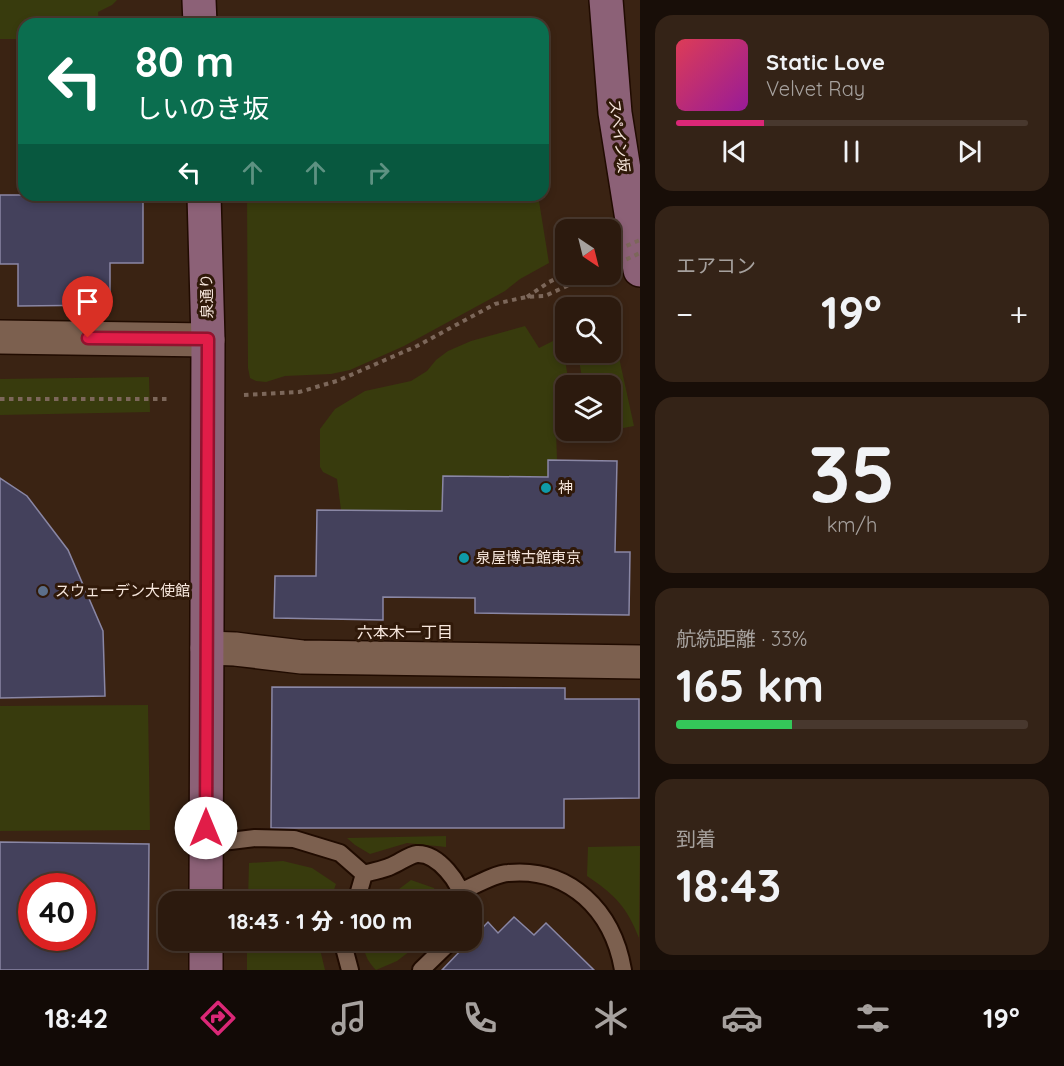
<!DOCTYPE html>
<html lang="ja">
<meta charset="utf-8">
<style>
:root{--surface:#2c1a0e;--page:#342317;--text:#f1f3f6;--muted:#a6a19e;--line:#48382e;--accent:#db2777}
body{margin:0;font-family:Quicksand,"Noto Sans JP",sans-serif;background:var(--page);color:var(--text);height:100vh;display:flex;flex-direction:column;font-size:22px;white-space:nowrap}
*{box-sizing:border-box;margin:0}
p{font-size:20px;color:var(--muted)}
.icon{flex:none;width:33px;height:33px;fill:none;stroke:currentColor;stroke-width:2;stroke-linecap:round;stroke-linejoin:round}
.map{position:relative;flex:1;overflow:hidden}
.drawer{display:flex;flex-direction:column;gap:15px;padding:15px;background:#180e08;width:424px}
.drawer>*{flex:none}
.hud{position:absolute;left:18px;top:18px;width:531px;height:183px;border-radius:18px;box-shadow:0 3px 9px #0003,0 0 0 2px var(--line);background:#0b6e4f;color:#fff;overflow:hidden}
.needle{width:39px;rotate:145deg}
.buttons{position:absolute;left:555px;top:219px;display:grid;gap:12px}
.buttons a{display:grid;place-items:center;width:66px;height:66px;border-radius:12px;background:var(--surface);box-shadow:0 3px 9px #0003,0 0 0 2px var(--line);font-size:30px}
.speed{position:absolute;left:18px;top:873px;display:flex;gap:12px;font-size:30px;font-weight:700;text-align:center}
.speed>*{display:grid;place-content:center;width:78px;height:78px;border-radius:50%;background:var(--surface);box-shadow:0 3px 9px #0003,0 0 0 2px var(--line);line-height:1}
.speed .limit{border:9px solid #d22;background:#fff;color:#111}
.pin{position:absolute;display:grid;place-items:center;width:51px;height:51px;color:#fff;margin:-62px -26px;border-radius:50% 50% 50% 0;rotate:-45deg;box-shadow:0 0 6px #0007}
.pin .icon{rotate:45deg}
.me{position:absolute;width:66px;margin:-33px;rotate:0deg;stroke-linejoin:round;filter:drop-shadow(0 0 4px #0008)}
.turn{display:flex;align-items:center;gap:21px;height:126px;padding:0 18px;font-size:27px}
.turn .icon{width:78px;height:78px;stroke-width:2.5}
.turn b{display:block;font-size:42px;line-height:51px}
.lanes{display:flex;align-items:center;height:57px;padding:0 18px;background:#0003;justify-content:center;gap:30px;direction:ltr}
.lanes .off{opacity:.35}
.big{font-size:45px;font-weight:800;line-height:1.1}
.drawer .tile{flex:1;display:flex;flex-direction:column;justify-content:center;gap:9px;min-width:0;padding:0 21px;border-radius:18px;background:var(--page)}
.drawer .dial{align-items:center;gap:0}
.dial b{font-size:78px;line-height:1}
.song{display:flex;align-items:center;gap:18px}
.cover{width:72px;height:72px;border-radius:9px;background:linear-gradient(135deg,hsl(350 70% 55%),hsl(300 70% 35%))}
.played{height:6px;border-radius:3px;background:linear-gradient(90deg,var(--accent) 25%,var(--line) 25%)}
.keys{display:flex;justify-content:space-around;direction:ltr}
.heat{display:flex;justify-content:space-between;align-items:center;font-size:33px;direction:ltr}
.charge{height:9px;border-radius:4px;background:linear-gradient(90deg,#34c759 33%,var(--line) 0)}
.trip{position:absolute;left:158px;top:891px;width:324px;height:60px;border-radius:18px;background:var(--surface);box-shadow:0 3px 9px #0003,0 0 0 2px var(--line);font-weight:800;line-height:60px;text-align:center}
.tabs{display:flex;height:96px;justify-content:space-around;align-items:center;background:#120a06;color:var(--muted)}
.tabs .icon{width:42px;height:42px}
.tabs .current{color:var(--accent)}
.tabs b{font-size:27px;color:var(--text)}
main{display:flex;flex:1;min-height:0}
.map>svg:first-child{display:block}
.green{fill:#383b0d}
.building{fill:#44415c;stroke:#8a87a5;stroke-width:1.5;fill-rule:evenodd}
.lines{fill:none;stroke-linecap:round;stroke-linejoin:round}
.lane-casing{stroke:#200b00;stroke-width:20}
.street-casing{stroke:#200b00;stroke-width:36}
.secondary-casing{stroke:#200b00;stroke-width:36}
.path{stroke:#7c675a;stroke-width:4;stroke-dasharray:4.5 4.5;stroke-linecap:butt}
.lane{stroke:#7c604f;stroke-width:16}
.street{stroke:#7c604f;stroke-width:33}
.secondary{stroke:#8c6177;stroke-width:33}
.path-bridge{stroke:#7c675a;stroke-width:4;stroke-dasharray:4.5 4.5;stroke-linecap:butt}
.route-casing{stroke:#92132f;stroke-width:15}
.route{stroke:#e11d48;stroke-width:10}
.culture-dot{fill:#0f9aa8;stroke:#301909;stroke-width:2}
.service-dot{fill:#5c6f8a;stroke:#301909;stroke-width:2}
.labels{text-anchor:middle;stroke-width:6;stroke-linejoin:round;paint-order:stroke}
.street-label{font-size:15px;fill:#f7e7dd;stroke:#301909}
.poi-label{font-size:15px;fill:#f7e7dd;stroke:#301909;text-anchor:start}
.neighbourhood-label{font-size:16px;fill:#f7e7dd;stroke:#301909}
</style>
<main>
<div class="map">
<svg width="640" height="970" viewBox="0 0 640 970">
<rect width="100%" height="100%" fill="#3a2313"/>
<!-- green -->
<path class="green" d="M 0,0 L 117,0 L 112,5 L 98,12 L 99,24 L 24,24 L 24,39 L 0,39 Z
M 247,195 L 538,195 L 549,263 L 520,279 L 505,291 L 404,346 L 350,370 L 331,374 L 285,376 L 266,382 L 256,381 L 250,378 L 248,368 Z
M 611,321 L 634,426 L 591,434 L 590,431 L 610,430 L 610,386 L 583,385 L 578,353 L 610,352 Z
M 525,326 L 539,348 L 553,341 L 562,340 L 569,385 L 566,386 L 565,429 L 556,430 L 557,460 L 549,460 L 548,477 L 443,476 L 442,511 L 341,510 L 337,479 L 323,472 L 320,467 L 320,429 L 335,409 L 365,391 L 411,381 L 427,371 L 436,360 L 448,351 L 471,341 Z
M 149,377 L 150,412 L 0,415 L 0,379 Z
M 148,705 L 150,830 L 0,831 L 0,706 Z
M 446,836 L 446,847 L 407,843 L 370,854 L 355,845 L 347,838 Z
M 639,846 L 640,846 L 639,938 C 627,907 615,895 587,876 L 588,847 Z
M 283,861 L 312,868 L 336,884 L 330,901 L 248,901 L 249,863 Z
M 411,880 L 434,888 L 438,901 L 383,901 Z
M 365,940 L 423,940 L 423,941 L 397,961 L 376,970 C 368,962 362,952 365,940 Z
M 247,941 L 318,941 L 325,970 L 247,970 Z"/>
<!-- building -->
<path class="building" d="M 0,195 L 143,195 L 143,263 L 110,263 L 110,305 L 18,306 L 18,264 L 0,264 Z
M 548,460 L 617,461 L 615,552 L 630,552 L 629,615 L 475,613 L 475,598 L 383,597 L 383,620 L 274,618 L 275,576 L 316,576 L 317,510 L 442,511 L 443,476 L 548,477 Z
M 0,478 L 27,496 L 68,550 L 103,631 L 105,696 L 0,698 Z
M 272,687 L 565,688 L 565,699 L 639,699 L 639,798 L 564,799 L 564,828 L 271,828 Z
M 0,842 L 149,844 L 148,970 L 0,970 ZM 32,886 L 82,886 L 82,938 L 32,938 Z
M 514,917 L 534,935 L 546,923 L 594,970 L 442,970 L 488,922 L 498,933 Z"/>
<g class="lines">
<defs>
<path id="lane" d="M 206,844 L 255,838 L 294,839 L 340,853 L 364,874
M 364,874 C 373,871 383,870 391,866 C 399,863 409,855 417,854 C 438,853 461,883 463,902
M 460,892 C 474,886 494,874 508,873 C 570,867 613,911 623,970
M 356,902 L 364,874
M 342,940 L 350,970
M 421,970 L 452,940"/>
<path id="street" d="M 0,337 L 208,340
M 207,648 L 235,649 L 302,657 L 640,662"/>
<path id="secondary" d="M 199,0 L 200,24
M 606,0 L 615,113 L 640,270
M 204,195 L 208,340 L 206,902
M 206,970 L 206,940"/>
</defs>
<!-- lane casing -->
<use href="#lane" class="lane-casing"/>
<!-- street casing -->
<use href="#street" class="street-casing"/>
<!-- secondary casing -->
<use href="#secondary" class="secondary-casing"/>
<!-- path -->
<path class="path" d="M 527,297 L 549,282 L 566,274
M 244,395 L 299,392 L 337,381 L 417,346 L 495,304 L 526,297 L 545,296 L 593,274
M 0,399 L 170,399"/>
<!-- lane -->
<use href="#lane" class="lane"/>
<!-- street -->
<use href="#street" class="street"/>
<!-- secondary -->
<use href="#secondary" class="secondary"/>
<!-- path-bridge -->
<path class="path-bridge" d="M 610,253 L 640,240
M 610,267 L 640,253"/>
</g>
<g class="lines">
<defs>
<path id="route" d="M 88,338 L 208,339 L 206,828"/>
</defs>
<!-- route casing -->
<use href="#route" class="route-casing"/>
<!-- route -->
<use href="#route" class="route"/>
</g>
<!-- markers -->
<g class="culture-dot">
<circle cx="546" cy="488" r="6"/>
<circle cx="464" cy="558" r="6"/>
</g>
<circle class="service-dot" cx="43" cy="591" r="6"/>
<g class="labels">
<!-- street labels -->
<g class="street-label">
<text transform="translate(619 136) rotate(82)" y="5">スペイン坂</text>
<text transform="translate(207 296) rotate(-91)" y="5">泉通り</text>
</g>
<!-- poi labels -->
<g class="poi-label">
<text x="558" y="493">神</text>
<text x="476" y="563">泉屋博古館東京</text>
<text x="55" y="596">スウェーデン大使館</text>
</g>
<!-- neighbourhood labels -->
<g class="neighbourhood-label">
<text x="405" y="638">六本木一丁目</text>
</g>
</g>
</svg>
<div class="buttons">
<a><svg class="needle" viewBox="-14 -14 28 28"><path d="M0-13l5 13h-10z" fill="#e53935"/><path d="M0 13l5-13h-10z" fill="#a6a19e"/></svg></a>
<a><svg class="icon" aria-label="search" viewBox="0 0 24 24"><circle cx="10" cy="10" r="6"/><path d="M15 15l6 6"/></svg></a>
<a><svg class="icon" aria-label="layers" viewBox="0 0 24 24"><path d="M12 4l9 5-9 5-9-5zM3 14l9 5 9-5"/></svg></a>
</div>
<div class="speed"><div class="limit">40</div></div>
<div class="pin" style="left:88px;top:338px;background:#d93025"><svg class="icon" aria-label="arrive" viewBox="0 0 24 24"><path d="M6 21V4h12l-3 4 3 4H6"/></svg></div>
<svg class="me" style="left:206px;top:828px" viewBox="-20 -20 40 40"><circle r="19" fill="#fff"/><path d="M0-13L10 11 0 6-10 11z" fill="#e11d48"/></svg>
<div class="trip">18:43 · 1 分 · 100 m</div>
<div class="hud">
<div class="turn"><svg class="icon" aria-label="left" viewBox="0 0 24 24"><path d="M17 20v-9H6M10 6l-5 5 5 5"/></svg><div><b>80 m</b>しいのき坂</div></div>
<div class="lanes"><svg class="icon" aria-label="left" viewBox="0 0 24 24"><path d="M17 20v-9H6M10 6l-5 5 5 5"/></svg><svg class="icon off" aria-label="ahead" viewBox="0 0 24 24"><path d="M12 20V5M6 11l6-6 6 6"/></svg><svg class="icon off" aria-label="ahead" viewBox="0 0 24 24"><path d="M12 20V5M6 11l6-6 6 6"/></svg><svg class="icon off" aria-label="right" viewBox="0 0 24 24"><path d="M7 20v-9h11M14 6l5 5-5 5"/></svg></div>
</div>
</div>
<section class="drawer">
<div class="tile">
<div class="song"><i class="cover"></i><div><b>Static Love</b><p>Velvet Ray</p></div></div>
<div class="played"></div>
<div class="keys"><svg class="icon" aria-label="previous" viewBox="0 0 24 24"><path d="M18 5L8 12l10 7zM5 5v14"/></svg><svg class="icon" aria-label="pause" viewBox="0 0 24 24"><path d="M8 5v14M16 5v14"/></svg><svg class="icon" aria-label="next" viewBox="0 0 24 24"><path d="M6 5l10 7-10 7zM19 5v14"/></svg></div>
</div>
<div class="tile"><p>エアコン</p>
<div class="heat"><a>−</a><b class="big">19°</b><a>+</a></div>
</div>
<div class="tile dial"><b>35</b><p>km/h</p></div>
<div class="tile"><p>航続距離 · 33%</p><b class="big">165 km</b><div class="charge"></div></div>
<div class="tile"><p>到着</p><b class="big">18:43</b></div>
</section>
</main>
<nav class="tabs">
<b>18:42</b>
<svg class="icon current" aria-label="directions" viewBox="0 0 24 24"><path d="M12 3l9 9-9 9-9-9zM9 14v-3h6M13 9l2 2-2 2"/></svg>
<svg class="icon" aria-label="music" viewBox="0 0 24 24"><path d="M9 18V5l10-2v13"/><circle cx="6" cy="18" r="3"/><circle cx="16" cy="16" r="3"/></svg>
<svg class="icon" aria-label="phone" viewBox="0 0 24 24"><path d="M5 4h4l2 5-3 2q2 4 5 5l2-3 5 2v4C11 20 4 13 5 4z"/></svg>
<svg class="icon" aria-label="climate" viewBox="0 0 24 24"><path d="M12 3v18M4 7l16 10M4 17L20 7"/></svg>
<svg class="icon" aria-label="car" viewBox="0 0 24 24"><path d="M5 17H2v-5l4-1 3-4h7l3 4 3 1v5h-3M9 17h6M6 11h13"/><circle cx="7" cy="17" r="2"/><circle cx="17" cy="17" r="2"/></svg>
<svg class="icon" aria-label="filters" viewBox="0 0 24 24"><path d="M4 7h16M4 17h16"/><circle cx="9" cy="7" r="2"/><circle cx="15" cy="17" r="2"/></svg>
<b>19°</b>
</nav>
